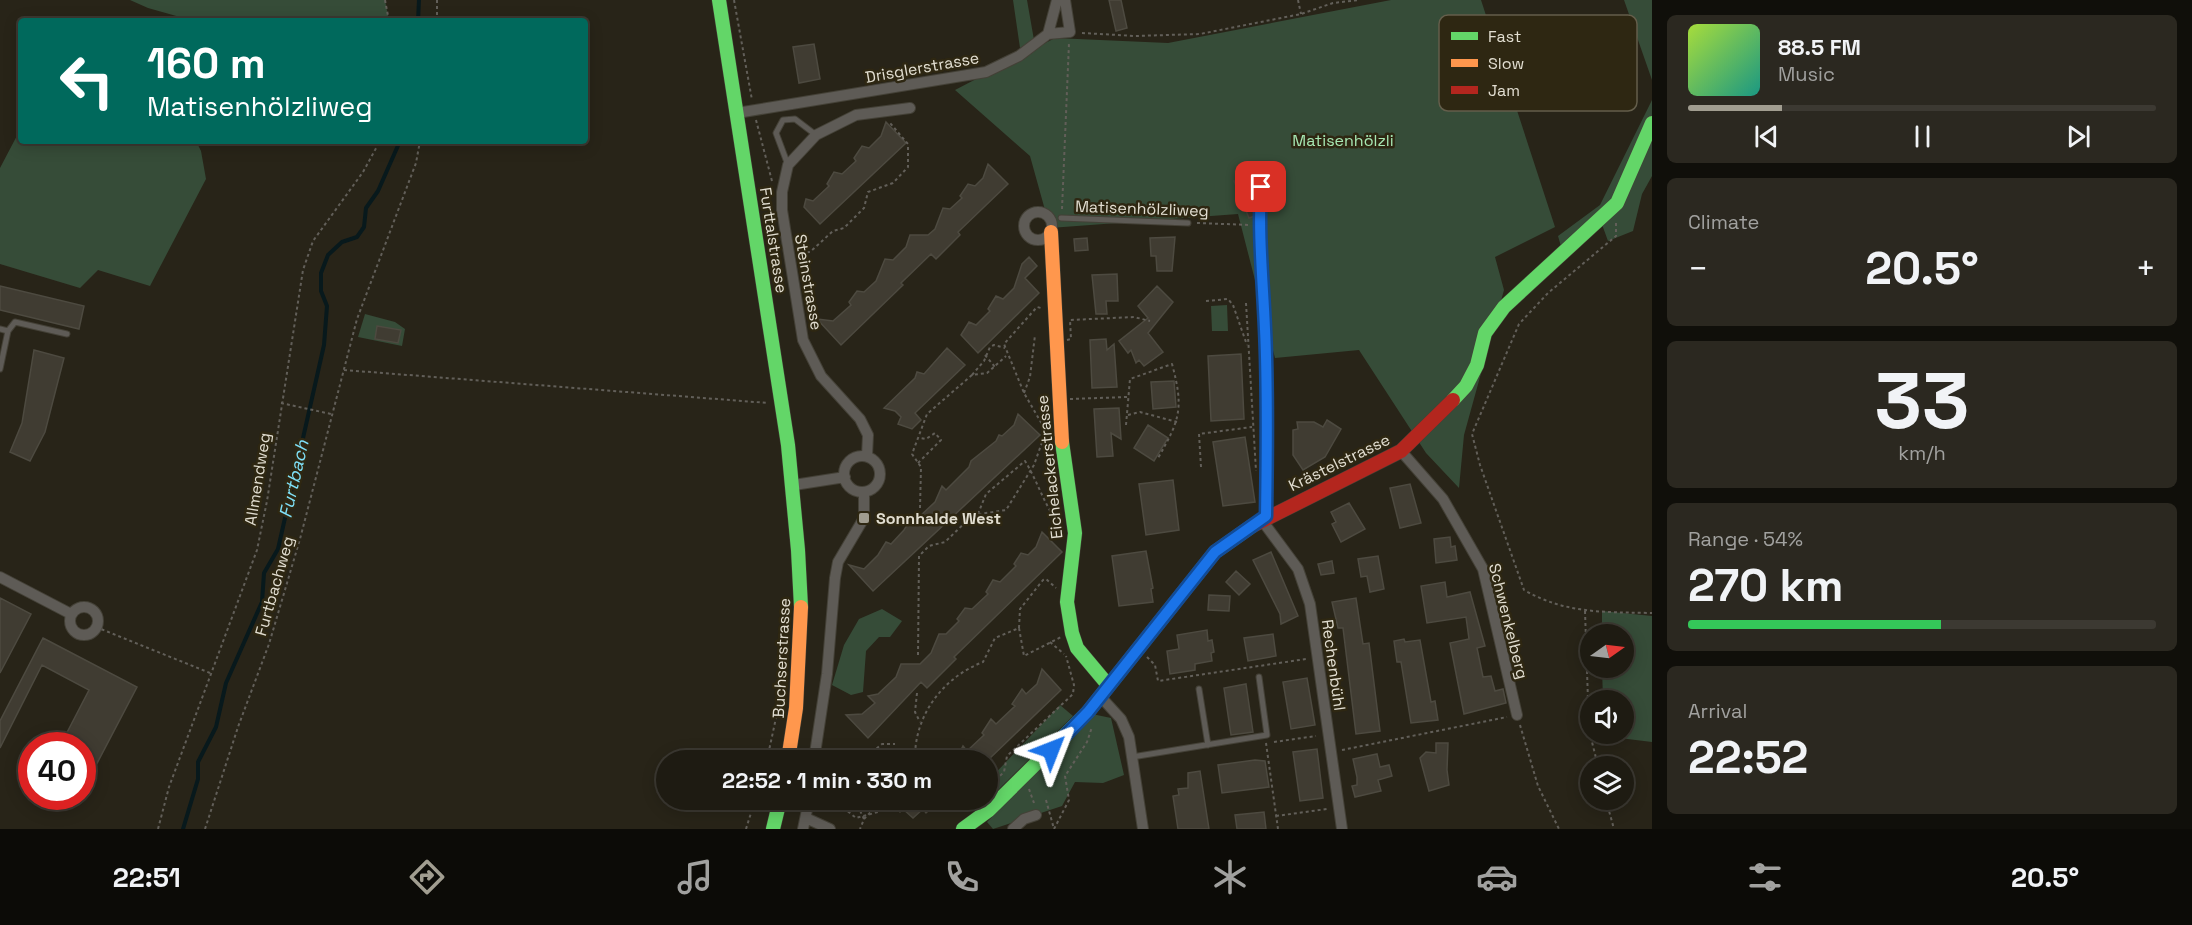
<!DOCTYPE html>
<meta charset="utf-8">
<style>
:root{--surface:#1e1b12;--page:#2b2820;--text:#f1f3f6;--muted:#a1a19f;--line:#3c3932;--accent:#a19d90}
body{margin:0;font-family:"Space Grotesk",sans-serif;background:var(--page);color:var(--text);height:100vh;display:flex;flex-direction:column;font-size:22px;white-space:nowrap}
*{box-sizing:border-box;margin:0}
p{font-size:20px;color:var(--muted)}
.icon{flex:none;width:33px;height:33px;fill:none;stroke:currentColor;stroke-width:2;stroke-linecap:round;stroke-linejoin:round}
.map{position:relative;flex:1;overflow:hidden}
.sheet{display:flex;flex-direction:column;gap:15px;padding:15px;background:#100f0a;width:540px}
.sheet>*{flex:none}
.top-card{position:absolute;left:18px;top:18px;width:570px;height:126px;border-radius:6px;box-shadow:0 3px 15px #0003,0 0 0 2px var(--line);background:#00695c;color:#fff;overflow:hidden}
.needle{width:39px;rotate:76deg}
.tools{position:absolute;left:1580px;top:624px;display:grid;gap:12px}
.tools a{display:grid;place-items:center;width:54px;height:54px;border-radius:50%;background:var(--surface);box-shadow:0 3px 15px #0003,0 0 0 2px var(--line);font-size:30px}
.speed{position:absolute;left:18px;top:732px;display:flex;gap:12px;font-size:30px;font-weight:700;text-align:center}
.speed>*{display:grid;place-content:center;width:78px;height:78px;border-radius:50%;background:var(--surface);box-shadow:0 3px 15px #0003,0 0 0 2px var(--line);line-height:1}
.speed .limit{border:9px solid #d22;background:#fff;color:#111}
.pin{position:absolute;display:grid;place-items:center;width:51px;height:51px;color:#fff;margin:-26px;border-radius:12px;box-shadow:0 3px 9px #0006}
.me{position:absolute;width:66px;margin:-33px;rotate:45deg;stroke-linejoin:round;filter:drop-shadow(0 0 4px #0008)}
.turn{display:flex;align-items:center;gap:21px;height:126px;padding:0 30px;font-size:27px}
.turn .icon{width:78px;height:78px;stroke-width:2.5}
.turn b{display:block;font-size:42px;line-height:51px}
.big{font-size:45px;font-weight:800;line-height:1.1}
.sheet .card{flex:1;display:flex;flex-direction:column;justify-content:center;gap:9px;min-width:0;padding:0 21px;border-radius:9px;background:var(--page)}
.sheet .dial{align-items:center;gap:0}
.dial b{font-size:78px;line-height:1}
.song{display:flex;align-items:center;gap:18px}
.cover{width:72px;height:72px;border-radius:9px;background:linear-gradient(135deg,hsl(80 70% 55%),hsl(170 70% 35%))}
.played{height:6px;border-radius:3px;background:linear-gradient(90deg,var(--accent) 20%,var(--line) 20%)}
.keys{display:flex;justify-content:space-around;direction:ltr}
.heat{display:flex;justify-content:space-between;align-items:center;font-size:33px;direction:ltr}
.charge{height:9px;border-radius:4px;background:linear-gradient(90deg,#34c759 54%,var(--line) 0)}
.trip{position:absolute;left:656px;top:750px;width:342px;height:60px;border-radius:30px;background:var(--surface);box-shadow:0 3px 15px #0003,0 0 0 2px var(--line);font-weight:800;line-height:60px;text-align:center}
.tabs{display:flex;height:96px;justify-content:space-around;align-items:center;background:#0c0b07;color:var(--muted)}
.tabs .icon{width:42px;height:42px}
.tabs .on{color:var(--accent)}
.tabs b{font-size:27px;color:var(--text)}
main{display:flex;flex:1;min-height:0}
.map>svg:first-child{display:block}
.green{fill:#364c38}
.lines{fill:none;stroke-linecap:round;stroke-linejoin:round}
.stream{stroke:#08191c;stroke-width:4}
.building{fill:#403c32;stroke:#4d4a40;stroke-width:1.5}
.lane-casing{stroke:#444137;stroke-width:7}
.street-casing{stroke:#444137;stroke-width:12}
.fast-casing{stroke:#444137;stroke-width:15}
.slow-casing{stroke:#444137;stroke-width:15}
.jam-casing{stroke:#444137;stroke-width:15}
.path{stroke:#625f59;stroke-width:2;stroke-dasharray:3 3;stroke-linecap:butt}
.lane{stroke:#5e5b56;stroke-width:5}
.street{stroke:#5e5b56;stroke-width:10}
.fast{stroke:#63d668;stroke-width:14}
.slow{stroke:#ff974d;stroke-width:14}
.jam{stroke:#b3261e;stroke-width:14}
.path-bridge{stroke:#625f59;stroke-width:2;stroke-dasharray:3 3;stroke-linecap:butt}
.route-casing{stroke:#114b97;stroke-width:15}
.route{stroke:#1a73e8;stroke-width:10}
.poi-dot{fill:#a19d90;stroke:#2e2712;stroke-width:2}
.labels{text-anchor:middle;stroke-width:5;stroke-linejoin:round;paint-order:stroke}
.street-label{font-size:16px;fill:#e2ded1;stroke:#2e2712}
.park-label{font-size:16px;fill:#a7e8b3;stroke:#2e2712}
.poi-label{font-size:16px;font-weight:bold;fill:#e2ded1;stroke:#2e2712;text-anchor:start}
.water-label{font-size:18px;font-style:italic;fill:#7fe0f8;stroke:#2e2712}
.key{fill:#2e2712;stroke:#645e4b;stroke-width:1.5}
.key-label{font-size:16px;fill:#e2ded1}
</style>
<main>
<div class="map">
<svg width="1652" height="829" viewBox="0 0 1652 829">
<rect width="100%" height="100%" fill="#282418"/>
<!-- green -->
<path class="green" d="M 130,0 L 385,0 L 389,21 L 194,21 L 148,8 Z
M 1013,0 L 1027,0 L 1034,40 L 1020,48 Z
M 1391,0 L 1481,0 L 1555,227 L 1495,257 L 1504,290 L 1464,435 L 1459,488 L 1426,453 L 1359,350 L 1275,358 L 1238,214 L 1050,228 L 1030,156 L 955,90 L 1055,38 L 1168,43 Z
M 1624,0 L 1652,0 L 1652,80 Z
M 1652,100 L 1652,176 L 1642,194 L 1633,231 L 1608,241 L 1600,219 L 1562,250 L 1558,236 L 1600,205 Z
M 21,128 L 21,141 L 196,141 L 201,151 L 206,179 L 150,286 L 98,270 L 80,288 L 0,264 L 0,168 Z
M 1227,305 L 1228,331 L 1212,331 L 1211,306 Z
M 365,314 L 395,322 L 405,329 L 402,346 L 358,337 Z
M 882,609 L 902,621 L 890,637 L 879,637 L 866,651 L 863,692 L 851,695 L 832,685 L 844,645 L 859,619 Z
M 1602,611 L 1652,616 L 1652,742 L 1603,736 L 1603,734 L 1623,734 L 1623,700 L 1603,700 L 1602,668 L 1623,668 L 1623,634 L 1602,634 Z
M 1060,705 L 1073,716 L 985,803 L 981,800 L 987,800 L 987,782 Z
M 1092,714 L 1111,718 L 1124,775 L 1103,783 L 1075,782 L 1062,806 L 993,829 L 987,822 Z"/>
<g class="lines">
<!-- stream -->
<path class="stream" d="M 418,21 L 419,0
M 183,829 L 198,779 L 198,762 L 216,727 L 226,683 L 262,602 L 264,573 L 278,549 L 324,345 L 327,306 L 321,291 L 321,273 L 328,255 L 342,242 L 357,237 L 364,227 L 366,208 L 378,191 L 400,141"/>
</g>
<!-- building -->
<path class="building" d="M 1109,0 L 1121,0 L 1127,28 L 1116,31 Z
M 814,44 L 820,79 L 799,83 L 793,47 Z
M 886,122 L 906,143 L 820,224 L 804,207 L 806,199 L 813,201 L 829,186 L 827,184 L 834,172 L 842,174 L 856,161 L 854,158 L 862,146 L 869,148 L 881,136 Z
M 988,164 L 1008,184 L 958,232 L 960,235 L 936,259 L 931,254 L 901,283 L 903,285 L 841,345 L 817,319 L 833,321 L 851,305 L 849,302 L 857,291 L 864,292 L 876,281 L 885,259 L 893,260 L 906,247 L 910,235 L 928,235 L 935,229 L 943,208 L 950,209 L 962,198 L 960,196 L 968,184 L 975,186 L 983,178 Z
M 1245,179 L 1255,210 L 1255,216 L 1249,218 L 1234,181 Z
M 1175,237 L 1172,271 L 1157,271 L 1156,256 L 1151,256 L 1150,238 Z
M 1087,238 L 1088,250 L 1075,251 L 1074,239 Z
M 1029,257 L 1037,266 L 1025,278 L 1039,293 L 978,353 L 961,335 L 969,322 L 976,325 L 990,311 L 988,309 L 996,296 L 1003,299 L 1014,288 L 1022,264 Z
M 1117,274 L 1118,301 L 1106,301 L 1107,314 L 1096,314 L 1092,275 Z
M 0,286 L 84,306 L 79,329 L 0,310 Z
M 1157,286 L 1173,302 L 1148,333 L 1163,352 L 1144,366 L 1139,360 L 1136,363 L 1131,350 L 1128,353 L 1119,341 L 1148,318 L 1138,306 Z
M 377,326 L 401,330 L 398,343 L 375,339 Z
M 1106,339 L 1107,350 L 1114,344 L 1117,387 L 1092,388 L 1090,340 Z
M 947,348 L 965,365 L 915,413 L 921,420 L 912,429 L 898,424 L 901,417 L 895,411 L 884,408 L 915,378 L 917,372 L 924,374 Z
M 34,350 L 64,358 L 45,432 L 30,461 L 10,452 L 22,423 Z
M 1241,354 L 1244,419 L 1211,421 L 1208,356 Z
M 1174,381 L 1176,407 L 1153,409 L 1151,382 Z
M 1119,408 L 1121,439 L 1111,433 L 1113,456 L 1097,457 L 1094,409 Z
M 1018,414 L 1040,435 L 873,591 L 849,565 L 864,569 L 878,555 L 886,542 L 891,544 L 904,530 L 913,516 L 918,518 L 935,502 L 942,486 L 946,490 L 969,467 L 971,461 L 996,441 L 999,435 L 1002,436 L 1014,425 Z
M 1327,420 L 1341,429 L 1325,457 L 1303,470 L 1293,455 L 1293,430 L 1298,429 L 1297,422 L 1314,422 L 1323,427 Z
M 1148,425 L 1168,438 L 1154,461 L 1134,448 Z
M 1245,437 L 1255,502 L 1223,506 L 1213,442 Z
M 1173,480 L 1179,530 L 1146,535 L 1139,484 Z
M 1410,484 L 1421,523 L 1400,528 L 1390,488 Z
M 1349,503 L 1365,529 L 1341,542 L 1332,524 L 1336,522 L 1331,512 Z
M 1042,532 L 1062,552 L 954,657 L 956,659 L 927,688 L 921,682 L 868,738 L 846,715 L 862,714 L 875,703 L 868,696 L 878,694 L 896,677 L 901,664 L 920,664 L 931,653 L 939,634 L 946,634 L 959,621 L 957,619 L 965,608 L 972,609 L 988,594 L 986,592 L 993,580 L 1000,582 L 1016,566 L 1014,564 L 1021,553 L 1028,555 L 1036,547 Z
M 1450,537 L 1451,547 L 1455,546 L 1457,560 L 1436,563 L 1434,539 Z
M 1146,551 L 1153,588 L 1151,589 L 1153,602 L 1119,606 L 1112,556 Z
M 1271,552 L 1298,616 L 1281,624 L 1280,614 L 1253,560 Z
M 1378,556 L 1384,589 L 1370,592 L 1367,576 L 1361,577 L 1358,559 Z
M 1332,561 L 1334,573 L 1321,575 L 1318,564 Z
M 1236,571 L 1250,584 L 1239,595 L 1226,582 Z
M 1445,582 L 1447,597 L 1470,592 L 1485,646 L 1477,648 L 1483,677 L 1491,676 L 1495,691 L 1503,689 L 1506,703 L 1464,714 L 1450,643 L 1469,639 L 1466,617 L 1427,623 L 1421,586 Z
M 1209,595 L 1230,596 L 1229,611 L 1208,610 Z
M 0,598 L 31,614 L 0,673 Z
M 1356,598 L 1363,644 L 1369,643 L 1380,731 L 1356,734 L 1343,628 L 1338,628 L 1332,602 Z
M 1207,630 L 1208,641 L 1212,640 L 1214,652 L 1211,653 L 1212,661 L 1195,664 L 1195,670 L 1170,674 L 1167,651 L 1179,649 L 1177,635 Z
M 1273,634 L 1276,656 L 1248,661 L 1244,638 Z
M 43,638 L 137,687 L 82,792 L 82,746 L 60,746 L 89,690 L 42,665 L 0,748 L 0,721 Z
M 1404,639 L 1405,642 L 1420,640 L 1431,702 L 1435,701 L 1438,720 L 1411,723 L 1401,662 L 1397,662 L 1394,641 Z
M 1042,669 L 1061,690 L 988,760 L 956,760 L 963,746 L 967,751 L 984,735 L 982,733 L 991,719 L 996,724 L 1015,706 L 1012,704 L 1022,689 L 1026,694 L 1037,684 Z
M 1307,678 L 1315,725 L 1291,729 L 1283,682 Z
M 1246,684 L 1253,732 L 1231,735 L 1224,688 Z
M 1436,743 L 1448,743 L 1447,770 L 1449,785 L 1429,791 L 1420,758 L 1426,752 L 1436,753 Z
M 1317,749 L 1323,798 L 1300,801 L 1293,752 Z
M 1377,754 L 1380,767 L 1389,765 L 1392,776 L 1378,780 L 1381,791 L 1355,797 L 1352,786 L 1357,785 L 1357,777 L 1353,759 Z
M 1255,760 L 1265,761 L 1269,787 L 1222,793 L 1218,765 Z
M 1200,771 L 1209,829 L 1178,829 L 1173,796 L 1179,795 L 1178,789 L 1188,788 L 1188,773 Z
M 888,800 L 940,800 L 926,813 L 923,809 L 913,818 L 903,809 L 900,812 Z
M 1264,812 L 1266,829 L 1237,829 L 1235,815 Z"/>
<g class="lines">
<defs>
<path id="lane" d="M 788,165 L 776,133 L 783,120 L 795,119 L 816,135
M 1261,187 C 1258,236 1264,285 1265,335 C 1268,395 1266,455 1266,515
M 1061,218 L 1188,223
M 0,329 L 8,331 L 0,369
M 8,331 L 15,322 L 67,334
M 1199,689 L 1208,745
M 1132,757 L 1267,735 L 1259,677"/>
<path id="street" d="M 1048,34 L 1057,0
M 737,113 L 986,72 L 1019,56 L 1048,34 L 1070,32 L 1065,0
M1024 226a14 14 0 1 1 28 0a14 14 0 1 1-28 0Z
M 1401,451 L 1443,499 L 1483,569 L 1517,715
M 867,456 L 868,435 L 860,419 L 821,376 L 803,340 L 782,210 L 782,192 L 788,165 L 816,135 L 856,115 L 910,108
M844 474a18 18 0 1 1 36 0a18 18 0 1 1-36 0Z
M 794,485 L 845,477
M 1261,519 L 1298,569 L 1310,604 L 1342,829
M 0,577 L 71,614
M70 621a14 14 0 1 1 28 0a14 14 0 1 1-28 0Z
M 1100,696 L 1121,719 L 1129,737 L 1143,829
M 814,760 L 827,674 L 835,578 L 838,562 L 864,518 L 864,492
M 806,818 L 830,829
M 803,829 L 809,800
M 1013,829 L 1024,819 L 1036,815"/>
<path id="fast" d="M 719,0 L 788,445 L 798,550 L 801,607
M 1453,400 L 1466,386 L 1477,365 L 1485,333 L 1504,307 L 1617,203 L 1652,123
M 1062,442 L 1075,533 L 1067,602 L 1072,633 L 1077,648 L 1108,685
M 773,829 L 780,800
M 963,829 L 989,810 L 1088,712 L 1215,552 L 1252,526"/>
<path id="slow" d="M 1051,232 L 1062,442
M 788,760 L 796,708 L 801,607"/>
<path id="jam" d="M 1252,526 L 1401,451 L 1453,400"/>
</defs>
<!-- lane casing -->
<use href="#lane" class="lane-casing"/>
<!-- street casing -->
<use href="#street" class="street-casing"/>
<!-- fast casing -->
<use href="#fast" class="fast-casing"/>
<!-- slow casing -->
<use href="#slow" class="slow-casing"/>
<!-- jam casing -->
<use href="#jam" class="jam-casing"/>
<!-- path -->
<path class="path" d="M 385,0 L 389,21
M 437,0 L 437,21
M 734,0 L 752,100
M 1298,0 L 1301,14
M 1082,33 L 1135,36 L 1200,34 L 1301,14 L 1333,3 L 1359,0
M 756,120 L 772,181
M 1062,209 L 1069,43
M 1197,223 L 1251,225
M 1616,223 L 1616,236 L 1548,293 L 1519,324 L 1472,434 L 1480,465 L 1524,590 C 1566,614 1605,612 1652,613
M 801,253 L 810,252 L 833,231 L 844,228 L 864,208 L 868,192 L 893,183 L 908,167 L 908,144 L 890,123
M 1206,301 L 1228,299 L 1233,305 L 1247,345
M 1246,303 L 1256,471
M 1067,340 L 1071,339 L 1070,320 L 1134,317 L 1150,321
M 985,355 L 995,367
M 344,370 L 768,403
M 972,375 L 984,361 L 990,347 L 994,345 L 1005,348
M 1024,393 L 1030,377 L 1035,335
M 1070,399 L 1127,397
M 281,403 L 331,414
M 1128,415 L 1140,412 L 1177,422
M 1126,425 L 1130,379 L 1172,364 C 1184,408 1180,420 1158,458
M 918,463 L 941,440 L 935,433 L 926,439 L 920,438
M 1201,467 L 1199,434 L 1252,427
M 920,508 L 921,467 L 912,454 L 927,414 L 972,375 L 987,373 L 1006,356
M 978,514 L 986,494 L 1025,461 C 1038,482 1045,507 1060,526
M 1585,611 L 1589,730 L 1598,766
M 96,627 L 210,673
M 1019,628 L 1020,609 L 1043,580 L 1046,579 L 1056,588
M 1050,642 L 1064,654
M 918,655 L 919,556 L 929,546 L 945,542 L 973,515 L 1006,510 L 1034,465 L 1046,431 L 1024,393 L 1004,344 L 1037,307 L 1041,308
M 1147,657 L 1155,665 L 1158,681 L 1306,659
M 917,693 L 915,712 L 920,722
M 1520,725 L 1538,786 L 1559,829
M 1274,742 L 1316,736
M 1266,743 L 1278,829
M 1342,750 L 1507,717
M 825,753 L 829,755 L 829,760
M 767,760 L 780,699 L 784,633
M 834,760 L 845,751 L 870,754 L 882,744 L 895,744
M 915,760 C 914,716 942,678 983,662 L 995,638 L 1019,628 L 1024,656 L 1061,637
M 987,788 L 1004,772 L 1007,756 L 1073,694 L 1074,685 L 1066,656
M 1029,789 L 1034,803
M 834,800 L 856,818 L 878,812 L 882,800
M 946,800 L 958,809 L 967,811
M 1046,800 L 1054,829
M 1606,800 L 1614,829
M 970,807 L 975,800
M 1276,816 L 1327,809
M 158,829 L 169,787 L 257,550 L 267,501 L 303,270 L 313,241 L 363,172 L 380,141
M 205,829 L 238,727 L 269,644 L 300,539 L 357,319 L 416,163 L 420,141
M 746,829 L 755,800
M 1054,829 L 1069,800 L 1065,776 L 1087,742 L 1092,727"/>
<!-- lane -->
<use href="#lane" class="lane"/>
<!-- street -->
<use href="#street" class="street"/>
<!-- fast -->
<use href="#fast" class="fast"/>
<!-- slow -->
<use href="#slow" class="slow"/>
<!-- jam -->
<use href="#jam" class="jam"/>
<!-- path-bridge -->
<path class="path-bridge" d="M 855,800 L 864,819 L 860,829
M 864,819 L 882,800"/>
</g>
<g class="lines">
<defs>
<path id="route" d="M 1051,750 L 1088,712 L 1215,552 L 1266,516 C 1267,454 1268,391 1265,329 C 1263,281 1258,234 1261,187"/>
</defs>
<!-- route casing -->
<use href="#route" class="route-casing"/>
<!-- route -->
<use href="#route" class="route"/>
</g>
<!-- markers -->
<rect class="poi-dot" x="858" y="512" width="12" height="12" rx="3"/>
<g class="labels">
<!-- street labels -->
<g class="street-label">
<text transform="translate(922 67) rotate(-10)" y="6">Drisglerstrasse</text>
<text transform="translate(1142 208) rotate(2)" y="6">Matisenhölzliweg</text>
<text transform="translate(774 240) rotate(81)" y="6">Furttalstrasse</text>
<text transform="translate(809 282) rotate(80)" y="6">Steinstrasse</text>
<text transform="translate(1339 462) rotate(-26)" y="6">Krästelstrasse</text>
<text transform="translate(1049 467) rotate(-96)" y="6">Eichelackerstrasse</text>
<text transform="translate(257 479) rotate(-81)" y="6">Allmendweg</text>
<text transform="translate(274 586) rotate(-74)" y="6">Furtbachweg</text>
<text transform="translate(1509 621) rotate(76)" y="6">Schwenkelberg</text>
<text transform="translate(781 658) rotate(-87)" y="6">Buchserstrasse</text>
<text transform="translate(1334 665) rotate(82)" y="6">Rechenbühl</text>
</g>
<!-- park labels -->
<g class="park-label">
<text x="1343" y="146">Matisenhölzli</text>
</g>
<!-- poi labels -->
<g class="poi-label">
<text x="876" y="524">Sonnhalde West</text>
</g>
<!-- water labels -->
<g class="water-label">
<text transform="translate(294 479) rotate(-77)" y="6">Furtbach</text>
</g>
</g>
<!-- legend -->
<rect x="1439" y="15" width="198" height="96" rx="9" class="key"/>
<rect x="1451" y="32" width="27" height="8" fill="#63d668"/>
<rect x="1451" y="59" width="27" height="8" fill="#ff974d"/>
<rect x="1451" y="86" width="27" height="8" fill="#b3261e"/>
<g class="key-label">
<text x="1488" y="42">Fast</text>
<text x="1488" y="69">Slow</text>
<text x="1488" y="96">Jam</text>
</g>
</svg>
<div class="tools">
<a><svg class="needle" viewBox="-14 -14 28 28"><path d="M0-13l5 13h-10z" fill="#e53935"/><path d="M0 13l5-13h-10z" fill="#a1a19f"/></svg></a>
<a><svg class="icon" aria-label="sound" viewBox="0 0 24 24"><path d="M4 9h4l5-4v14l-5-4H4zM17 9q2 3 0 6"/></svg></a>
<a><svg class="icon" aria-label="layers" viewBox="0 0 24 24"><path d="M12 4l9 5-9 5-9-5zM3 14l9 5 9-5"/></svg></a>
</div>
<div class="speed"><div class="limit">40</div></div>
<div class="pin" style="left:1261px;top:187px;background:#d93025"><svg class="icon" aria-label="arrive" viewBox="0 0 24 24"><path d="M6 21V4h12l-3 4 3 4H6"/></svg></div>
<svg class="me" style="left:1051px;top:750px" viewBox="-20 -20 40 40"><path d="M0-17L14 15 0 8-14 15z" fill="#1a73e8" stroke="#fff" stroke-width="4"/></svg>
<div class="trip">22:52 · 1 min · 330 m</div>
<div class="top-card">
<div class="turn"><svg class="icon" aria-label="left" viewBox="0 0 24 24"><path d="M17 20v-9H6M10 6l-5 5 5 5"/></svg><div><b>160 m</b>Matisenhölzliweg</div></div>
</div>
</div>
<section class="sheet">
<div class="card">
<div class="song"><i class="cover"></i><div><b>88.5 FM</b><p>Music</p></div></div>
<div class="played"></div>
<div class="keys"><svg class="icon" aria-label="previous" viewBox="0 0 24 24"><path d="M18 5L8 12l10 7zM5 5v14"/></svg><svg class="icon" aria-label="pause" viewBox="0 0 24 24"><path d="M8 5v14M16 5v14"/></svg><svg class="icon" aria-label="next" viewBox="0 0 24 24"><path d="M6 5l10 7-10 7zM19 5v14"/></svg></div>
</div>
<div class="card"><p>Climate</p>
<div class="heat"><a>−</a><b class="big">20.5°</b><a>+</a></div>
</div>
<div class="card dial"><b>33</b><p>km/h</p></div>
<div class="card"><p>Range · 54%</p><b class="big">270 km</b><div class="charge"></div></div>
<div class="card"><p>Arrival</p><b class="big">22:52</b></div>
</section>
</main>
<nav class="tabs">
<b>22:51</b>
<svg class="icon on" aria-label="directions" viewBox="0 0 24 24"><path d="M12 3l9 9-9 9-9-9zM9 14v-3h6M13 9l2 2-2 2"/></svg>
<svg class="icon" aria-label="music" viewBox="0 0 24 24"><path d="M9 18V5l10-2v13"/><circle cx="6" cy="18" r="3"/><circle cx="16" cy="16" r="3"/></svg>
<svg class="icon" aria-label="phone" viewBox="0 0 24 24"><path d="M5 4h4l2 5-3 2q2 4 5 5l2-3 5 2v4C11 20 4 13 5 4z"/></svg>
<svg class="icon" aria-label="climate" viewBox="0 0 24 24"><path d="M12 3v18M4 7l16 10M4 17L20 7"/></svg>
<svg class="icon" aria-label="car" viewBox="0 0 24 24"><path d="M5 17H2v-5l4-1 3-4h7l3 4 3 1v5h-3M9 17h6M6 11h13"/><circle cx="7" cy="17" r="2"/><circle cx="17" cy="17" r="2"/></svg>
<svg class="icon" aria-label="filters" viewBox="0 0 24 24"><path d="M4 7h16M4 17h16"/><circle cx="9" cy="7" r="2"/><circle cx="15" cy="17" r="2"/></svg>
<b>20.5°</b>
</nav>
